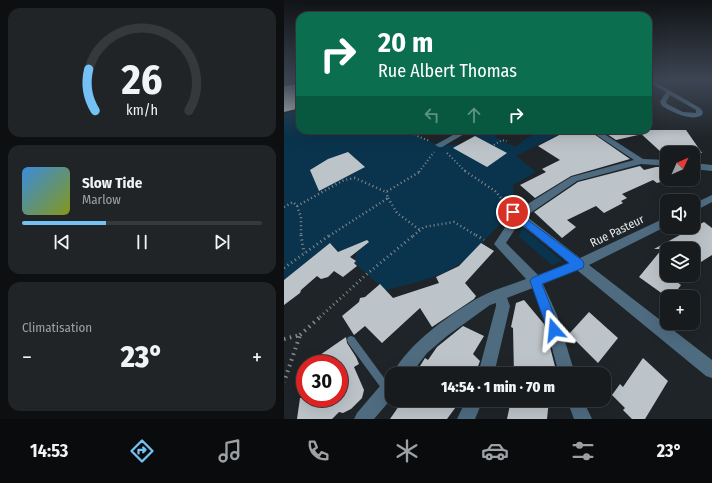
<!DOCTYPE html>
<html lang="fr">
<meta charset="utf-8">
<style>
:root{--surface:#171b1e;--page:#202427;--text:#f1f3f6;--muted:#9ea1a4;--line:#36393c;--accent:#73c1f5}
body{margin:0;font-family:"Fira Sans Condensed",sans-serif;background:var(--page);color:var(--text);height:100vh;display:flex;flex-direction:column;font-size:15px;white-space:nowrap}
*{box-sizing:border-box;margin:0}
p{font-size:13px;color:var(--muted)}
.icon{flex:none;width:22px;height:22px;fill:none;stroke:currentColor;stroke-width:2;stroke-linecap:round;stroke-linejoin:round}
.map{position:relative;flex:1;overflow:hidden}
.side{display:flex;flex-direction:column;gap:8px;padding:8px;background:#0d0f10;width:284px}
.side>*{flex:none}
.top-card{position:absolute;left:12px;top:12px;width:356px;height:122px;border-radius:12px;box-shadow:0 4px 16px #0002,0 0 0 1px var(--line);background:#0b6e4f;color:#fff;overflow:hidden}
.needle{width:26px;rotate:45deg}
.tools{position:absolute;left:376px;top:146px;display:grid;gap:8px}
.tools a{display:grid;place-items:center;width:40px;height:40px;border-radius:8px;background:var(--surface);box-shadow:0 4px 16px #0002,0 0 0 1px var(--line);font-size:20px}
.speed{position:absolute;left:12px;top:355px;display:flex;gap:8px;font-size:20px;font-weight:700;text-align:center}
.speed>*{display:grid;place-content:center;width:52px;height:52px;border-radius:50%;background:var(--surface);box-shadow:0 4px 16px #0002,0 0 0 1px var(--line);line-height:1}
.speed .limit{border:6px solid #d22;background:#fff;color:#111}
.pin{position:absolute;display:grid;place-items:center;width:34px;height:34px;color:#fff;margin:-17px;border:2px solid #fff;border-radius:50%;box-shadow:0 1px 4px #0007}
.me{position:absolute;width:44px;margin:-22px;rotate:342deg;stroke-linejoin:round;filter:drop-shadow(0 0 3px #0008)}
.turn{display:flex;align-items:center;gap:14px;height:84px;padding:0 16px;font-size:18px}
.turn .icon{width:52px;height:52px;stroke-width:2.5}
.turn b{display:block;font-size:28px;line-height:34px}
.lanes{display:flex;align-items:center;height:38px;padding:0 16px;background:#0003;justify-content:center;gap:20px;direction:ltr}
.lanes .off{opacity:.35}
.big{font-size:30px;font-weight:800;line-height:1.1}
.side .widget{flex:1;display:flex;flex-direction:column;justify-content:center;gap:6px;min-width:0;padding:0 14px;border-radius:12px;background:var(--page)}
.side .dial{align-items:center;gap:0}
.dial svg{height:104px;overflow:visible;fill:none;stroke:var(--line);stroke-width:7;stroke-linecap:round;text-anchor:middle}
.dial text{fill:var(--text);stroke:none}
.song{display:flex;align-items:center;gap:12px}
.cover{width:48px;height:48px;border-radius:6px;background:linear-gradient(135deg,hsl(210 70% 55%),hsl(70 70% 35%))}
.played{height:4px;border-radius:2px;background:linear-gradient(90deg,var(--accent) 35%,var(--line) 35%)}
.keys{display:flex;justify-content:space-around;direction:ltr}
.heat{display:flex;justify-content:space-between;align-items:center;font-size:22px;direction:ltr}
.trip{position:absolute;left:101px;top:367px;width:226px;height:40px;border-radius:12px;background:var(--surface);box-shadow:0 4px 16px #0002,0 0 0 1px var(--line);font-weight:800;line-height:40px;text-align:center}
.menu{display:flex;height:64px;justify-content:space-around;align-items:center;background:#090b0c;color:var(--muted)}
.menu .icon{width:28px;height:28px}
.menu .active{color:var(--accent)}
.menu b{font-size:18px;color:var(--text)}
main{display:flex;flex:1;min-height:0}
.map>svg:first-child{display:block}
.green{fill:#0a344d}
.building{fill:#bdc4c9}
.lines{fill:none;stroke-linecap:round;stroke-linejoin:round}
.path-far3{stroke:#878b8e;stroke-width:2;stroke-dasharray:1 2.5;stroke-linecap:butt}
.path-far2{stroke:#878b8e;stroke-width:2.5;stroke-dasharray:1 3;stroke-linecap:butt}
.path-far1{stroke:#878b8e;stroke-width:3;stroke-dasharray:1 3.5;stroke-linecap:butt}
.path{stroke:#878b8e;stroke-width:4;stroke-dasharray:1.5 4.5;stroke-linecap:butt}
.lane{fill:#4e6b80;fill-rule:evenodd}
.street{fill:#4e6b80;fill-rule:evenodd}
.street-bridge{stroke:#4e6b80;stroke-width:10}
.route{fill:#1a73e8;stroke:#114b97}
.labels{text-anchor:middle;stroke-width:4;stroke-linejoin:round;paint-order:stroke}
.street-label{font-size:12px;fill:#e4e8ea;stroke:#1f2428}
</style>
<main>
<section class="side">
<div class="widget dial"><svg viewBox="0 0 100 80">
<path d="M14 69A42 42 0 1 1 86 69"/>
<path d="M14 69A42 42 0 0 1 9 37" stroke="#73c1f5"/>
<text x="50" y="56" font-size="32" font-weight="700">26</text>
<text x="50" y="72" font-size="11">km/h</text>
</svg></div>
<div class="widget">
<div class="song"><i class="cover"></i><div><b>Slow Tide</b><p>Marlow</p></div></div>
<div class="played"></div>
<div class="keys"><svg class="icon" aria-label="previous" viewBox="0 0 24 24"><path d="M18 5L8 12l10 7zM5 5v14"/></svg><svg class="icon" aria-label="pause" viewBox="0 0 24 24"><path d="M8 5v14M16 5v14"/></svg><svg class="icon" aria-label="next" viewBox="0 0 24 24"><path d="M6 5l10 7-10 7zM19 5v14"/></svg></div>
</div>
<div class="widget"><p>Climatisation</p>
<div class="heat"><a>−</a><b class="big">23°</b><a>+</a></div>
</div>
</section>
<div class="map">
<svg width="428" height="419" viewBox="0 0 428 419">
<rect width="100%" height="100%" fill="#1f2428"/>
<!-- green -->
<path class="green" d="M 16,110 L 16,130 L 125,130 C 141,142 162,150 181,142 C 189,139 196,131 204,130 C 210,129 217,130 223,130 L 211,137 L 231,147 C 248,135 258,124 279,132 L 232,156 L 252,172 L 229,185 L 232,209 L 197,243 L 210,251 L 194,269 L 181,260 C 157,278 129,283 101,290 L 70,263 L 72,262 L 70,260 L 72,258 L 72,253 L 76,250 L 70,245 L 56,253 L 48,244 L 45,244 L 0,280 L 0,114 Z
M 238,227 L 278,261 L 268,265 L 235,237 Z"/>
<!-- building -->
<path class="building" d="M 16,83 L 16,108 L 0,112 L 0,86 Z
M 285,130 L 304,130 L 346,159 L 287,176 L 251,198 L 236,185 L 262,172 L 258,169 L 276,160 L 254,146 Z
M 317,130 L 402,130 L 418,153 L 378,153 L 354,131 L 354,135 L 332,140 Z
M 191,136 L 223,153 L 203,167 L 169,148 Z
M 64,152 L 81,167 L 35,191 L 26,170 L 44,159 Z
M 356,166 L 360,170 L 372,167 L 383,167 L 383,180 L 373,183 L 369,180 L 338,194 L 343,198 L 337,201 L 339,203 L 320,213 L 312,206 L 283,220 L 292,227 L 278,238 L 250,212 L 294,182 Z
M 420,222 L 428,228 L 428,255 L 409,267 L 409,249 L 383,249 L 383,275 L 397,285 L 388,297 L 383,297 L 355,277 L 378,249 L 370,249 Z
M 83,240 L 85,242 L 66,257 L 72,261 L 70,263 L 73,266 L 59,277 L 50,271 L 44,277 L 37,279 L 33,276 L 17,290 L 16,293 L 0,305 L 0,280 L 46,243 L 54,252 Z
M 197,243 L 210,251 L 181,283 L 192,296 L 190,299 L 148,327 L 136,308 L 98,343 L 81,326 L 70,335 L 58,316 L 75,302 L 76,298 L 81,297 L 96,284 L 109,298 L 155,283 L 152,277 L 175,266 Z
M 240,300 L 260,324 L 273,374 L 230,374 L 229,328 L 227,327 L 232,303 Z
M 305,312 L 334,338 L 314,363 L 285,334 Z
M 179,326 L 200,336 L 189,354 L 196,361 L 191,374 L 131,374 L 141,358 L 144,360 L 153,347 Z
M 62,337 L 63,343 L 72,357 L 75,364 L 70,367 L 80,390 L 78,398 L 67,409 L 59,413 L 55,412 L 48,419 L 13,419 L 16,398 L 55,398 L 55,364 L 23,364 Z
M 359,358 L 384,381 L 361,419 L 348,419 L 339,410 L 341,408 L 328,395 L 336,384 L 339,387 Z
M 119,400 L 177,400 L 163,419 L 106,419 Z
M 227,400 L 265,400 L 263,419 L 223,419 Z"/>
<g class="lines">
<!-- path-far3 -->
<path class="path-far3" d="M 125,130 L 133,136 L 146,141
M 210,145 L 218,140 L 223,141
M 163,153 L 182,172
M 135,172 L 150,152"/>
<!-- path-far2 -->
<path class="path-far2" d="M 181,171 L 211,191 L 222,204
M 104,198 L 113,213 L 136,230
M 13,206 L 17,217 L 17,236
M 0,207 L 9,202 L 13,206 L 60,180 L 71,178 L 102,192 L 137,171
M 45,236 L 104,198 L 102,192
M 129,236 L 140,227 L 170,222 L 193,236"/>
<!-- path-far1 -->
<path class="path-far1" d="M 17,235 L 20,253
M 192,235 L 200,240
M 0,268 L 46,235
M 36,317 L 83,274 L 130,235"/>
<!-- path -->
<path class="path" d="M 16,335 L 37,316
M 0,339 L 16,335 L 0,382"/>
<!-- lane -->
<path class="lane" d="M 14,80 L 16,80 L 16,81 L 0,85 L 0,83 Z
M 67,336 L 70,337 L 106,386 L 108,389 L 106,392 L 103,394 L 100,392 L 64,343 L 63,340 L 64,337 Z"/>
<!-- street -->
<path class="street" d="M 364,80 L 368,80 L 416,108 L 419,112 L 418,115 C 408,122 388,112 378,106 L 376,102 L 382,92 L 364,82 ZM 386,95 L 412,110 L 412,113 L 399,112 L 383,104 L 382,102 Z
M 178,130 L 187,130 L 158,147 L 155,147 L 151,145 Z
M 305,130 L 314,130 L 359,159 L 383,160 L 383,166 L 357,164 L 293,181 L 242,216 L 234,216 L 233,213 L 234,210 L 287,177 L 350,160 Z
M 409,163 L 428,165 L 428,171 L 409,169 Z
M 428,195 L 428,202 L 409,212 L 409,204 Z
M 383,217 L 383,226 L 305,265 L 428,360 L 428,378 L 422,376 L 293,270 L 259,284 L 273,315 L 291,374 L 275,374 L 259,315 L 249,288 L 223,298 L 226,306 L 210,374 L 194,374 L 212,306 L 212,303 L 206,305 L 163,336 L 143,353 L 127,374 L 109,374 C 121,346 170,311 196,297 C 210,289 227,285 242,279 L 210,244 L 226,220 L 234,220 L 235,223 L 222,243 L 254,275 L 285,263 L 239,226 L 238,223 L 239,220 L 247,220 L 296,258 Z
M 108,377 L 108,398 L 90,419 L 70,419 L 73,413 L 102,379 Z
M 182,400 L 199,400 L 191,419 L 173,419 Z
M 283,400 L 299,400 L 308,419 L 290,419 Z"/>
<!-- street-bridge -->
<path class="street-bridge" d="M 229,212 L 243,223"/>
</g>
<!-- sky -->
<linearGradient id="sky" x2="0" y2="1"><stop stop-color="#111416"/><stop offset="0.58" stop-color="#3c4553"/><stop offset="1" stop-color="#3c4553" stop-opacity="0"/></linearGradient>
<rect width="428" height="138" fill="url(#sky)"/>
<!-- route -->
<path class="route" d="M 229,209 L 299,261 L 300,264 L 299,268 L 258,284 L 276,330 L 274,334 L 270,336 L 265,334 L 246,281 L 248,278 L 285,263 L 226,214 L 224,212 L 226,210 Z"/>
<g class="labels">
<!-- street labels -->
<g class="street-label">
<text transform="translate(333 231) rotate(-26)" y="4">Rue Pasteur</text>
</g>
</g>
</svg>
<div class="tools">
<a><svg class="needle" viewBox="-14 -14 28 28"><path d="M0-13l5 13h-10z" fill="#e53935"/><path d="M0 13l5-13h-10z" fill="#9ea1a4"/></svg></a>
<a><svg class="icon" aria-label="sound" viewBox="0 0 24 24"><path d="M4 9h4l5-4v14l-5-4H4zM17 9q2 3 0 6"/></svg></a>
<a><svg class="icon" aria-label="layers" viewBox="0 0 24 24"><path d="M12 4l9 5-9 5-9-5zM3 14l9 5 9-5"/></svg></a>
<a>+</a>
</div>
<div class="speed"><div class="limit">30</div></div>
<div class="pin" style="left:229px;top:212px;background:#d93025"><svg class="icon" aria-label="arrive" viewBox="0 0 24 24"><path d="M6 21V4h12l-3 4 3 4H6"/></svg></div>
<svg class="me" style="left:270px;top:330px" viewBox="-20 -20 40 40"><path d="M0-17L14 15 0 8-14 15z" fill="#1a73e8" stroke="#fff" stroke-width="4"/></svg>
<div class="trip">14:54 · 1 min · 70 m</div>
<div class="top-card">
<div class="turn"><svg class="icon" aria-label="right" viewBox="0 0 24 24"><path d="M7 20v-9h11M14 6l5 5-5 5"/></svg><div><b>20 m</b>Rue Albert Thomas</div></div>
<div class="lanes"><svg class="icon off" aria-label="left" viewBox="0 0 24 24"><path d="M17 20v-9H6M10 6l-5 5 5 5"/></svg><svg class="icon off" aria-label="ahead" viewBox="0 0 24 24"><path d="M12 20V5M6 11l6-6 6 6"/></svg><svg class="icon" aria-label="right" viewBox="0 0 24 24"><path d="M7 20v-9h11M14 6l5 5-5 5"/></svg></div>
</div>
</div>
</main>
<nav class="menu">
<b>14:53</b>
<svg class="icon active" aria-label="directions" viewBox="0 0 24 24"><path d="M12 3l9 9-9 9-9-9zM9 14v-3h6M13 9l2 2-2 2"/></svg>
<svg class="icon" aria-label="music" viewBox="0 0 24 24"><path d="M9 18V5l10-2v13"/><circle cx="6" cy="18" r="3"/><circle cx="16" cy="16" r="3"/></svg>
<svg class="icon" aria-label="phone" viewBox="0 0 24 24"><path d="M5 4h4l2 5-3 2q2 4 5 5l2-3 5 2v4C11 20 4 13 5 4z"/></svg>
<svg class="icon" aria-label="climate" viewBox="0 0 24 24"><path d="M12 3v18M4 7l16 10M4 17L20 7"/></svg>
<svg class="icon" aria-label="car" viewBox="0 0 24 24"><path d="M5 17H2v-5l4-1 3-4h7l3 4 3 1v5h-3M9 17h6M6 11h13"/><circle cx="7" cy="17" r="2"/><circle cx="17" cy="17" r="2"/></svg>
<svg class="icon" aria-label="filters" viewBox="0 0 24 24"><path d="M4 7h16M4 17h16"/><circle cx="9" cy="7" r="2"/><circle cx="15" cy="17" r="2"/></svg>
<b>23°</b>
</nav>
